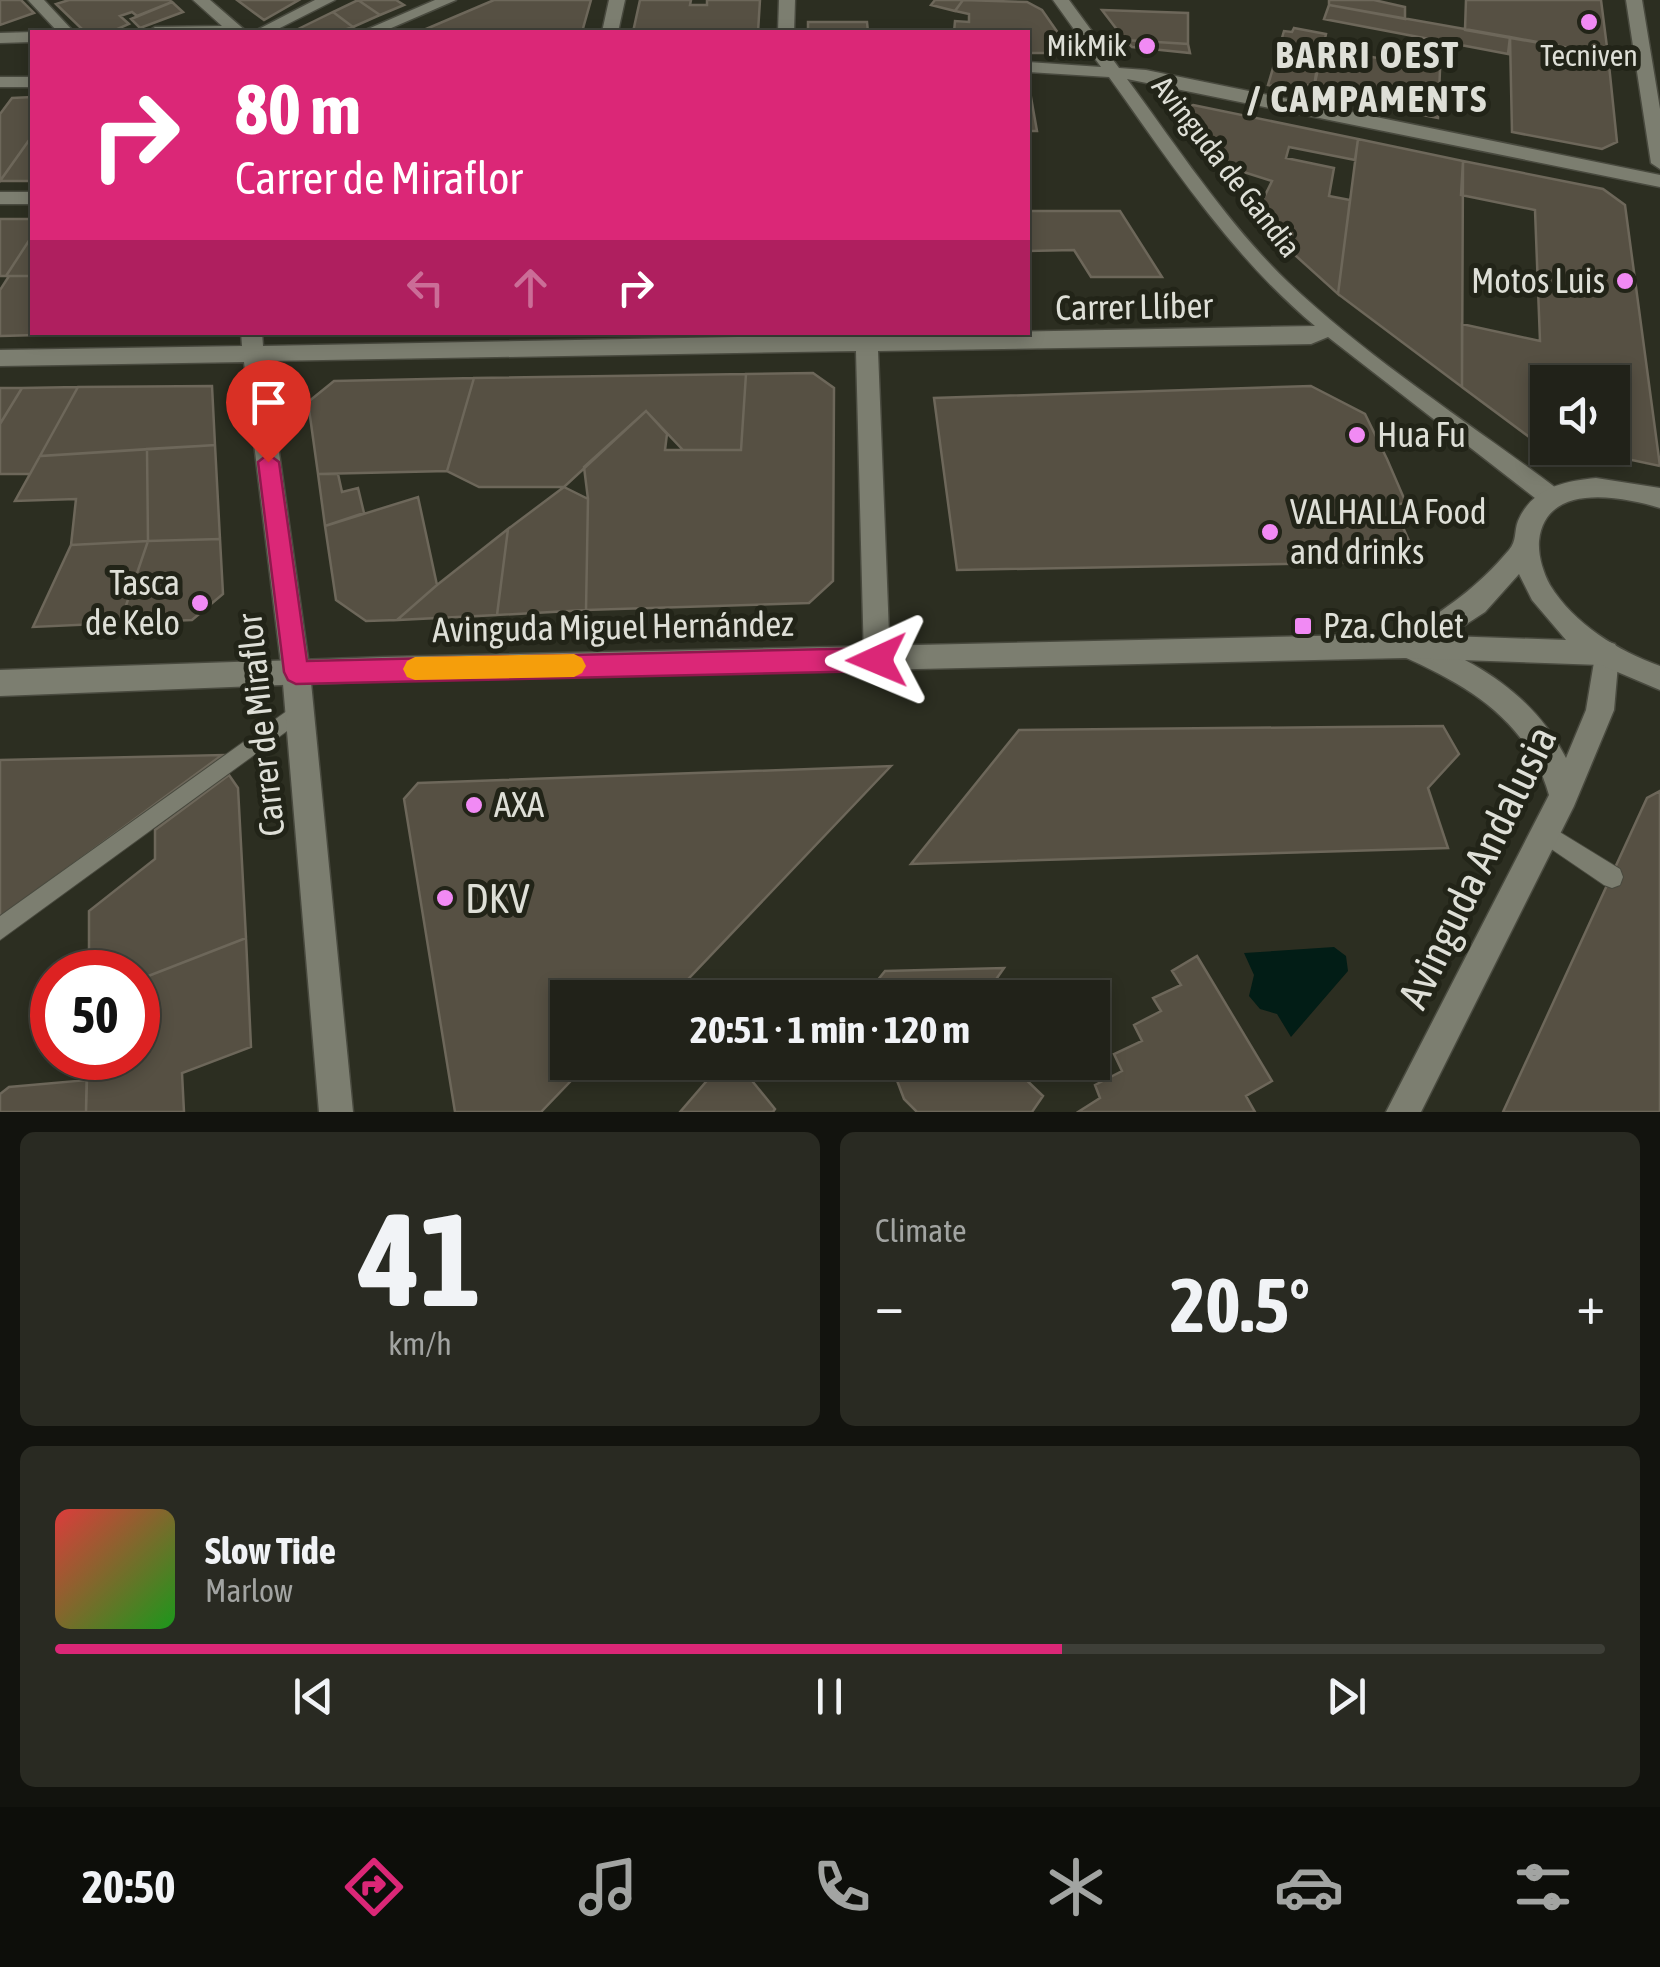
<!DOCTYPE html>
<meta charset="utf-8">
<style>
:root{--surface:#212219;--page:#292a22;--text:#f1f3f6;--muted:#a2a4a2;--line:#3e3f38;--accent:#db2777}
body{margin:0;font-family:"Asap Condensed",sans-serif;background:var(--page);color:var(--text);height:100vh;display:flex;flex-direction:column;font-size:38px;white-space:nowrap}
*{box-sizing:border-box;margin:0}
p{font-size:32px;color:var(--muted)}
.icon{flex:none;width:55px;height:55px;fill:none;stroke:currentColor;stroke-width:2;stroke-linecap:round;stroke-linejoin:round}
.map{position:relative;height:1112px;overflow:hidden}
.details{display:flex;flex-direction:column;gap:20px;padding:20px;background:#12130e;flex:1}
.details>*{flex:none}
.banner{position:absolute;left:30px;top:30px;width:1000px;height:305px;border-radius:0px;box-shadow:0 5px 15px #0003,0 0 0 2px var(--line);background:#db2777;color:#fff;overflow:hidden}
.fabs{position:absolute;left:1530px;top:365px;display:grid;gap:20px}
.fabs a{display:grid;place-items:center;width:100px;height:100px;border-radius:0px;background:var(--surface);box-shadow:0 5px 15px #0003,0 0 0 2px var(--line);font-size:50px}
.speed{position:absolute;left:30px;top:950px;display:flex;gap:20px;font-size:50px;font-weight:700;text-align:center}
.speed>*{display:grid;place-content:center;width:130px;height:130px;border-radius:50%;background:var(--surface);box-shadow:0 5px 15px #0003,0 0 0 2px var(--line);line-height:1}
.speed .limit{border:15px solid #d22;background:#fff;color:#111}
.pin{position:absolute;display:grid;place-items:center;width:85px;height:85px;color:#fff;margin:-102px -42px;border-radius:50% 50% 50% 0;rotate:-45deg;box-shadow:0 0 10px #0007}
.pin .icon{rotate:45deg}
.me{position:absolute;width:110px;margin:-55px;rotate:269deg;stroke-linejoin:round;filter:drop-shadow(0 0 8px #0008)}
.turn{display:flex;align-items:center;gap:35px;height:210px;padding:0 40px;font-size:45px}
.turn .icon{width:130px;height:130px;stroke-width:2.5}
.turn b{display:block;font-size:70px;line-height:85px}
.lanes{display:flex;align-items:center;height:95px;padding:0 40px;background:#0003;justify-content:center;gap:50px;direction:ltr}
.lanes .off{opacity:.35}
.big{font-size:75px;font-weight:700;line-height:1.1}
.details .widget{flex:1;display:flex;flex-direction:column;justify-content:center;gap:15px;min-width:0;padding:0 35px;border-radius:15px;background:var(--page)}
.details .dial{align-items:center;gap:0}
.dial b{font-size:130px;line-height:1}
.song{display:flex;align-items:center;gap:30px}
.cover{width:120px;height:120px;border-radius:15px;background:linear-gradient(135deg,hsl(0 70% 55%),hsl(120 70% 35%))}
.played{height:10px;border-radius:5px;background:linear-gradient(90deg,var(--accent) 65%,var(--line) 65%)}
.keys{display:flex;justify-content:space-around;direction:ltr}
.heat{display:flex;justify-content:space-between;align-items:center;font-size:55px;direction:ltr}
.details .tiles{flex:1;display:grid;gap:20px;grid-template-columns:1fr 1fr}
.widget:last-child{grid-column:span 2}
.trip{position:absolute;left:550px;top:980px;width:560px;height:100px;border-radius:0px;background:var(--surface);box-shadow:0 5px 15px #0003,0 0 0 2px var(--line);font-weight:700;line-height:100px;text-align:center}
.dock{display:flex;height:160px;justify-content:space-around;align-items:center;background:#0d0e0a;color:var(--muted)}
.dock .icon{width:70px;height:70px}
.dock .on{color:var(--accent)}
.dock b{font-size:45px;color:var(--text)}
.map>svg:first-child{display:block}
.water{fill:#021d16}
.building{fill:#565043;stroke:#6d675a;stroke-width:2.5;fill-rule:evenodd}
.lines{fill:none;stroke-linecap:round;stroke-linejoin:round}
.lane-casing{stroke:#494a3f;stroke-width:2}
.street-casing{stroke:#494a3f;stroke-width:3}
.secondary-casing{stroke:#494a3f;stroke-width:3}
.lane{fill:#7c7e70;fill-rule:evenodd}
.street{fill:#7c7e70;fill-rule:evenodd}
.secondary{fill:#7c7e70;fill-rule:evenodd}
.route{fill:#db2777;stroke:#8e194d;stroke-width:2.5}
.slow{fill:#f59e0b}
.poi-dot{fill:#f18af4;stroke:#222418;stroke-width:4}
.labels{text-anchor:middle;stroke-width:10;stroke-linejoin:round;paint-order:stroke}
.far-poi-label{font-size:30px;fill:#dedfd7;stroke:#222418;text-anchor:end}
.far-street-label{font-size:30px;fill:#dedfd7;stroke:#222418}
.poi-label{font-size:35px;fill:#dedfd7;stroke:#222418;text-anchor:start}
.street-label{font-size:35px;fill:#dedfd7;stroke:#222418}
.far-district-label{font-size:38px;font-weight:bold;letter-spacing:2.5px;fill:#dedfd7;stroke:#222418}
.near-street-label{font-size:42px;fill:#dedfd7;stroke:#222418}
.near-poi-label{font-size:42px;fill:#dedfd7;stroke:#222418;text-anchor:start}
</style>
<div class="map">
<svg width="1660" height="1112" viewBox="0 0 1660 1112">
<rect width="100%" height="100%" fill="#2c2e21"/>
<!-- water -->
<path class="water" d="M 1334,947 L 1346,956 L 1348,971 L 1291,1037 L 1277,1014 L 1260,1009 L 1249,996 L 1254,975 L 1244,953 Z"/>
<!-- building -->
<path class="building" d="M 0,0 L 21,0 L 34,13 L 0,25 Z
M 69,0 L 169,0 L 172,2 L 137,16 L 132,12 L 120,16 L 129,24 L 113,31 L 84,31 L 56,4 Z
M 237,0 L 299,0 L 264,20 Z
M 358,0 L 380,15 L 353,27 L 333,12 Z
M 358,0 L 396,0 L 404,5 L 380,15 Z
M 494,0 L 591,0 L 582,32 L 419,32 Z
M 640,0 L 691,0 L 690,5 L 707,5 L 707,0 L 760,0 L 758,32 L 633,32 Z
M 935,0 L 963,0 L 955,11 L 931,5 Z
M 963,0 L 1027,2 L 1042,10 L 1065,43 L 1056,53 L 1028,53 L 1028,32 L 954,32 L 955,21 L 969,22 L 969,14 L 955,11 Z
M 1329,0 L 1374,0 L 1405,7 L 1405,19 L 1329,5 Z
M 1466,0 L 1601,0 L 1608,55 L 1465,30 Z
M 172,2 L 183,12 L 140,28 L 131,19 Z
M 1329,5 L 1510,37 L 1508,54 L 1324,19 Z
M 1102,10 L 1188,13 L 1188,44 L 1125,40 Z
M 333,12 L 353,27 L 338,32 L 292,32 Z
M 808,22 L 867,22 L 868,32 L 808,32 Z
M 1294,28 L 1326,34 L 1314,87 L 1298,83 L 1296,90 L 1268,85 L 1284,31 L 1292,32 Z
M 1510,37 L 1608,55 L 1617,142 L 1602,149 L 1512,132 Z
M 1125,40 L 1188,44 L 1190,53 L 1132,47 Z
M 1320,47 L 1440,70 L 1438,118 L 1412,113 L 1412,106 L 1383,100 L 1381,107 L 1323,96 L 1323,89 L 1314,87 Z
M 1028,86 L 1029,86 L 1037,131 L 1028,131 Z
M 32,97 L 32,136 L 0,181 L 0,114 L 12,98 Z
M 1193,105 L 1358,139 L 1355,160 L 1289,147 L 1286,158 L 1334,168 L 1329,196 L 1350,200 L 1338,294 L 1254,218 L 1272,181 L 1231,168 L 1231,172 L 1222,170 L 1182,111 Z
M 32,136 L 32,181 L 0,181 Z
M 1358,139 L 1463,161 L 1462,387 L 1338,294 Z
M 1463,161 L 1603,189 L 1625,205 L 1660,466 L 1613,456 L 1552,454 L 1462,387 L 1462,324 L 1540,341 L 1535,210 L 1461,195 ZM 1548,382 L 1612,382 L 1612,448 L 1548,448 Z
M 1028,211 L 1120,211 L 1162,277 L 1091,277 L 1074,250 L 1028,251 Z
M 0,219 L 32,219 L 32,236 L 6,276 L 0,276 Z
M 32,236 L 32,276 L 6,276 Z
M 9,276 L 32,276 L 32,332 L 36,335 L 0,336 L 0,290 Z
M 813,373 L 834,388 L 833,581 L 809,603 L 586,610 L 588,499 L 584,467 L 646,411 L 667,434 L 665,450 L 741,450 L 746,374 Z
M 746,374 L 741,450 L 683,450 L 646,411 L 564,487 L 479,487 L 447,471 L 474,378 Z
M 474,378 L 447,471 L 318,474 L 308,402 L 334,381 Z
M 212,386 L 215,445 L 40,456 L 78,387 Z
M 1311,386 L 1365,414 L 1387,459 L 1406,503 L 1393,505 L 1410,543 L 1381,547 L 1390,562 L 957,570 L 934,398 Z
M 78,387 L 30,474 L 0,474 L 0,424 L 22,388 Z
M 0,388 L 22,388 L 0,424 Z
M 215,445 L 220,539 L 148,541 L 147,449 Z
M 147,449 L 148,541 L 71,545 L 76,499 L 15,501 L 40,456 Z
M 318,474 L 338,474 L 342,492 L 358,488 L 364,513 L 325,526 Z
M 564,487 L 588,499 L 586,610 L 497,615 L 508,529 Z
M 418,497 L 437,585 L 397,620 L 366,621 L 336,600 L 325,526 Z
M 508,529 L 497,615 L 397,620 L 437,585 Z
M 220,539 L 223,594 L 192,620 L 120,623 L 148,541 Z
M 148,541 L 120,623 L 33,627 L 71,545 Z
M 1443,726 L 1459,754 L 1428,788 L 1448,848 L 911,864 L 1019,730 Z
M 222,755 L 0,918 L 0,760 Z
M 891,766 L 671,997 L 663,987 L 652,998 L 568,998 L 568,1062 L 589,1062 L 541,1112 L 455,1112 L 404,799 L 418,783 Z
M 229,775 L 238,788 L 246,938 L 138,980 L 138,972 L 89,972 L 89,911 L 155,859 L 155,830 Z
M 1660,791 L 1660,1112 L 1503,1112 L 1647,798 Z
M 246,938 L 251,1047 L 182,1073 L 184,1112 L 86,1112 L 87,1058 L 138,1058 L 138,980 Z
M 1197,956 L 1272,1081 L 1246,1096 L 1255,1112 L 1078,1112 L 1100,1098 L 1095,1085 L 1122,1071 L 1114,1054 L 1142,1041 L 1134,1025 L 1161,1011 L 1153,998 L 1181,985 L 1172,971 Z
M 1004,968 L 983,998 L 871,998 L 869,991 L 885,971 Z
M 723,1062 L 756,1062 L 762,1070 L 753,1082 L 775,1109 L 773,1112 L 680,1112 Z
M 890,1062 L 1023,1062 L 1017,1071 L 1043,1096 L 1032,1112 L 917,1112 L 904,1099 Z
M 87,1080 L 86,1112 L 0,1112 L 0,1094 L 9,1087 Z"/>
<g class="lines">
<defs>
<path id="lane" d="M 298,703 L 305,706 L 308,712 L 305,718 L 0,940 L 0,916 Z
M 1545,823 L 1620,869 L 1623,877 L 1620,885 L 1612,888 L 1604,885 L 1538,840 L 1535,833 L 1538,826 Z"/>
<path id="street" d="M 28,0 L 44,0 L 74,32 L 58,32 Z
M 193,0 L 210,0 L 247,32 L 147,32 L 155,27 L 222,26 Z
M 315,0 L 335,0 L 272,32 L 253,32 Z
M 435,0 L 456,0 L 382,32 L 361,32 Z
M 609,0 L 625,0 L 618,32 L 602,32 Z
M 779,0 L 795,0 L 794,32 L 778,32 Z
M 1053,0 L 1069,0 L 1119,68 L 1146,70 L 1660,175 L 1660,187 L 1127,79 C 1175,144 1230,227 1288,282 C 1370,360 1470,423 1560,491 L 1564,498 L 1560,505 L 1544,505 L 1328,337 L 1311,344 L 878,351 L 890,660 L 886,669 L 877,672 L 868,669 L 864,660 L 856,351 L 266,361 L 310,672 L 353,1112 L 319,1112 L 282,672 L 244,362 L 0,366 L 0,350 L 242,346 L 241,332 L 262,332 L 263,346 L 1315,326 C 1232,257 1172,165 1109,77 L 1028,72 L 1028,62 L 1101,67 Z
M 33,32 L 32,42 L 0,43 L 0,33 Z
M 0,77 L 32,77 L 32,87 L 0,87 Z
M 0,192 L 32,192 L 32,204 L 0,204 Z
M 1411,636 C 1477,661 1533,694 1566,758 L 1586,710 L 1597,644 L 1606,641 L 1615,644 L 1619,653 L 1614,710 L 1574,806 L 1421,1112 L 1386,1112 L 1549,795 C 1528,721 1469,686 1402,656 L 1398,648 L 1402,640 Z"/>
<path id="secondary" d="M 1626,0 L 1642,0 L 1660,109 L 1660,169 L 1651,163 Z
M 1596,478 L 1660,488 L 1660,508 C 1620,496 1545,482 1539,541 C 1538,555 1543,572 1550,585 C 1574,624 1618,651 1660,666 L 1660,690 L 1601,665 L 1404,658 L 385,681 L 0,696 L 0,670 L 385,657 L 1406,634 C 1448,607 1476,589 1509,550 C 1517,541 1514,531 1518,521 C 1532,488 1564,481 1596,478 ZM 1519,574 L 1532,600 L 1566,640 L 1448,636 L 1485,612 Z"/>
</defs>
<!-- lane casing -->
<use href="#lane" class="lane-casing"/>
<!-- street casing -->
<use href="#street" class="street-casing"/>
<!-- secondary casing -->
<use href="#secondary" class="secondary-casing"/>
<!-- lane -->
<use href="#lane" class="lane"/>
<!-- street -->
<use href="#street" class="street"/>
<!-- secondary -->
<use href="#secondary" class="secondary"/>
</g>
<!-- route -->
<path class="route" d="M 268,454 L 279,462 L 307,661 L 877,648 L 885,652 L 889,660 L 885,667 L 877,671 L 296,684 L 288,680 L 284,672 L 258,462 Z"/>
<!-- slow -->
<path class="slow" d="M 574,654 L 582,658 L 586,666 L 582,673 L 574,677 L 415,680 L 407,677 L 403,669 L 407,661 L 415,657 Z"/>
<!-- markers -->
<g class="poi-dot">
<circle cx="1589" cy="22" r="10"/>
<circle cx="1147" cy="46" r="10"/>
<circle cx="1625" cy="281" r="10"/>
<circle cx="1357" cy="435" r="10"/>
<circle cx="1270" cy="532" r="10"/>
<circle cx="200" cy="603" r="10"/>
<rect x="1293" y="616" width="20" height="20" rx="5"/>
<circle cx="474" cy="805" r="10"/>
<circle cx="445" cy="898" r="10"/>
</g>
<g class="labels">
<!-- far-poi labels -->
<g class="far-poi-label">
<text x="1127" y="56">MikMik</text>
<text x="1589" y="66" text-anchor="middle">Tecniven</text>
</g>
<!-- far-street labels -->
<g class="far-street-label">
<text transform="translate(1226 167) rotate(52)" y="10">Avinguda de Gandia</text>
</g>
<!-- poi labels -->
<g class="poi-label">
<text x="1605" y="293" text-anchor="end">Motos Luis</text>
<text x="1377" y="447">Hua Fu</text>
<text x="1290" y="524">VALHALLA Food<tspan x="1290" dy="40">and drinks</tspan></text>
<text x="180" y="595" text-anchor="end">Tasca<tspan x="180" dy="40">de Kelo</tspan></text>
<text x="1323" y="638">Pza. Cholet</text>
<text x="494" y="817">AXA</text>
</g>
<!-- street labels -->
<g class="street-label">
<text transform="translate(1134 307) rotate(-1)" y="12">Carrer Llíber</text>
<text transform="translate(613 627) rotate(-1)" y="12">Avinguda Miguel Hernández</text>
<text transform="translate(261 725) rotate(-96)" y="12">Carrer de Miraflor</text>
</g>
<!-- far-district labels -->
<g class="far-district-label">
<text x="1368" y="68">BARRI OEST<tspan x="1368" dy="44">/ CAMPAMENTS</tspan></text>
</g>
<!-- near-street labels -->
<g class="near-street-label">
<text transform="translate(1477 867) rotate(-64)" y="15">Avinguda Andalusia</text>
</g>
<!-- near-poi labels -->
<g class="near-poi-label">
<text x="465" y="913">DKV</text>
</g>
</g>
</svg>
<div class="fabs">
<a><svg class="icon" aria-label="sound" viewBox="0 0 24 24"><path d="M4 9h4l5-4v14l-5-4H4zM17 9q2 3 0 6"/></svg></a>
</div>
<div class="speed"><div class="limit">50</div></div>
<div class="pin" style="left:268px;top:462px;background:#d93025"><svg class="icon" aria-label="arrive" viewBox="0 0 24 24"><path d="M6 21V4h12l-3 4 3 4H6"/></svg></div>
<svg class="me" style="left:877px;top:660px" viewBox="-20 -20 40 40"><path d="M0-17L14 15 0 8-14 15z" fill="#db2777" stroke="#fff" stroke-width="4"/></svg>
<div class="trip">20:51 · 1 min · 120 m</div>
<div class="banner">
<div class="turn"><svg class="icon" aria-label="right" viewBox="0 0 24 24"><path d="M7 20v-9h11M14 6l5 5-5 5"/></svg><div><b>80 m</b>Carrer de Miraflor</div></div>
<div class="lanes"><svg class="icon off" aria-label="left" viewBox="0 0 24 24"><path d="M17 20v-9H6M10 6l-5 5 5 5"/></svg><svg class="icon off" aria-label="ahead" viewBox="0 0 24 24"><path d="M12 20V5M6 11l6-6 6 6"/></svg><svg class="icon" aria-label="right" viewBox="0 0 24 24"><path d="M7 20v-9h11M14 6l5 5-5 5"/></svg></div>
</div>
</div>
<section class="details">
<div class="tiles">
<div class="widget dial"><b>41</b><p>km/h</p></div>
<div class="widget"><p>Climate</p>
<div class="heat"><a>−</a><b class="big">20.5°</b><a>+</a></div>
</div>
<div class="widget">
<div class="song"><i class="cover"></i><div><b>Slow Tide</b><p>Marlow</p></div></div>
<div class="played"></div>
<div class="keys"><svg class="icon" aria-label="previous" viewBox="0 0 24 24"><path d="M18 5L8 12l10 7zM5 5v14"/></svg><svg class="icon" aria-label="pause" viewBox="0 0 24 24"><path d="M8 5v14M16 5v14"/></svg><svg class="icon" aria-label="next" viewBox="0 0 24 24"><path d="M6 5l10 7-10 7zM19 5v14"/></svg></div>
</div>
</div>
</section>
<nav class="dock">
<b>20:50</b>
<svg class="icon on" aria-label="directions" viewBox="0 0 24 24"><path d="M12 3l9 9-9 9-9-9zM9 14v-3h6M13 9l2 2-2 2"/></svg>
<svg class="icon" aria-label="music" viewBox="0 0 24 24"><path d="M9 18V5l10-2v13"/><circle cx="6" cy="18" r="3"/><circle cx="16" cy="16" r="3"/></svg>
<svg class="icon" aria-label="phone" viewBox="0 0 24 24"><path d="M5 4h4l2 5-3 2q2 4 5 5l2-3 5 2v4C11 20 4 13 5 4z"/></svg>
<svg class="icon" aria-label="climate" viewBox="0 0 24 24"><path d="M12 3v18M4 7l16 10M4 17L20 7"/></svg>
<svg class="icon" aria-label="car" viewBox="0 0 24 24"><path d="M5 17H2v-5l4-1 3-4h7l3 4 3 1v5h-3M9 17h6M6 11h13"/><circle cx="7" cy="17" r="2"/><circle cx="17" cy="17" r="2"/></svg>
<svg class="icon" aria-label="filters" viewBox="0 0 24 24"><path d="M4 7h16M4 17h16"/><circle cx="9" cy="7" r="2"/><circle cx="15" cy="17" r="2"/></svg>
</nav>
